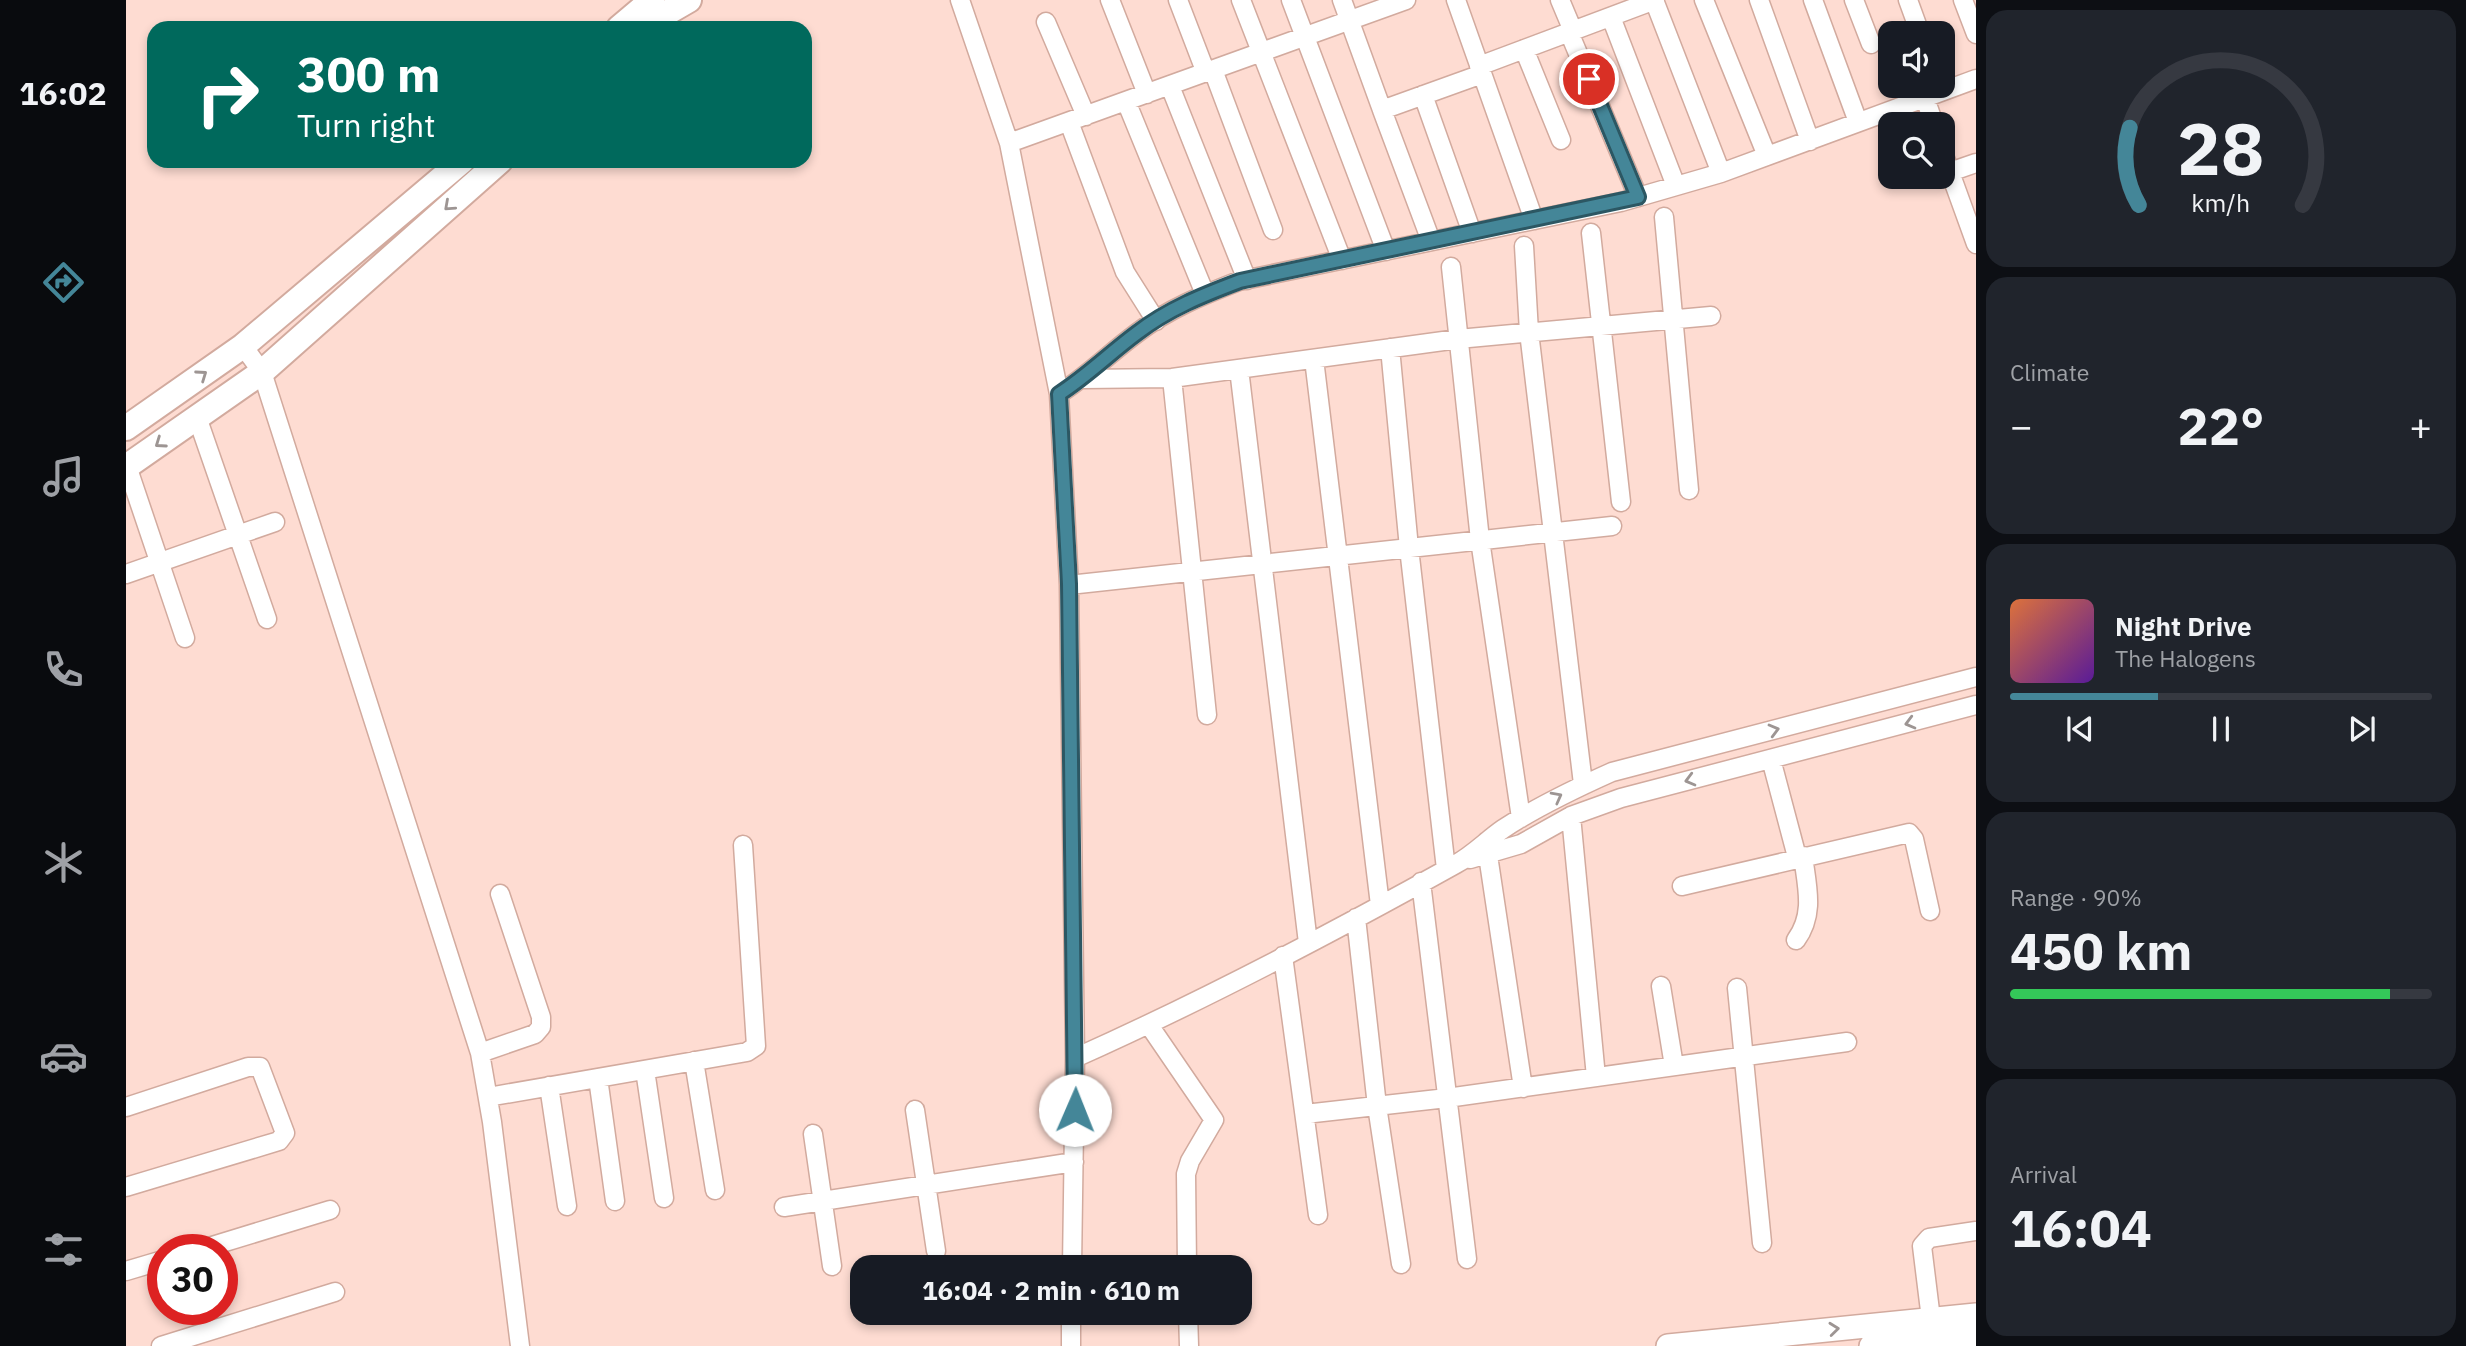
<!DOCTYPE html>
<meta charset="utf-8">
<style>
:root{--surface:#171b24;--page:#20242c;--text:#f1f3f6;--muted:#9ea1a6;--line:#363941;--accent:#448698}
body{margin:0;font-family:"IBM Plex Sans",sans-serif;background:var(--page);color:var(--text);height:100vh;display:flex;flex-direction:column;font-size:26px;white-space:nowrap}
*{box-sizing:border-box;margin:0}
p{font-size:23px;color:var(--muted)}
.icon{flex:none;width:38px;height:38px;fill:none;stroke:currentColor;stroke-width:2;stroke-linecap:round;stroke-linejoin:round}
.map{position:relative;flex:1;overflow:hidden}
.details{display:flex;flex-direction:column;gap:10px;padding:10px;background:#0d0f14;width:490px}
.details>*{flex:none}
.guide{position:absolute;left:21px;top:21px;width:665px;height:147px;border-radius:21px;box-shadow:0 4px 10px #0003;background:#00695c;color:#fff;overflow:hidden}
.controls{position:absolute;left:1752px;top:21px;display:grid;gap:14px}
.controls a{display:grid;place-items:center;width:77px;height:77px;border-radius:14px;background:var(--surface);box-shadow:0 4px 10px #0003;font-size:35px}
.speed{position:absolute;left:21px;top:1234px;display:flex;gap:14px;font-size:35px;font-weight:700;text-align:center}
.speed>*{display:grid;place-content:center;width:91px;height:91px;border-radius:50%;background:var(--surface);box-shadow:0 4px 10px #0003;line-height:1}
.speed .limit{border:10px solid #d22;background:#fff;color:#111}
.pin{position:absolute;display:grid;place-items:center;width:60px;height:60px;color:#fff;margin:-30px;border:4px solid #fff;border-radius:50%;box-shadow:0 2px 7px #0007}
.me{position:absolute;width:77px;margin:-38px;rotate:1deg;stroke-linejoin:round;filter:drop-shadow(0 0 5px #0008)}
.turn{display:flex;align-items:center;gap:24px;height:147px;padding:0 35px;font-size:32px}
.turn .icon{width:91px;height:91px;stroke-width:2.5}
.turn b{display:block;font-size:49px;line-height:60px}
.big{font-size:52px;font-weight:800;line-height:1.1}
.details .tile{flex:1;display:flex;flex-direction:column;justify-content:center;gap:10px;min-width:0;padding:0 24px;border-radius:21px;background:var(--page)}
.details .dial{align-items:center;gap:0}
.dial svg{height:182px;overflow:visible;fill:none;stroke:var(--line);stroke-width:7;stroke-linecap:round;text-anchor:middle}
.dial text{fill:var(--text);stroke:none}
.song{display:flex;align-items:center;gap:21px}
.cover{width:84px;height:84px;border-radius:10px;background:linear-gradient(135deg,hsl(20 70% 55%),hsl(270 70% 35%))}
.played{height:7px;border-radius:4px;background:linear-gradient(90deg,var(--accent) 35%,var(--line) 35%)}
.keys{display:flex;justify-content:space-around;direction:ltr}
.heat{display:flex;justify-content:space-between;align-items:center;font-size:38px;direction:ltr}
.charge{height:10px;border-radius:5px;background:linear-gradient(90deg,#34c759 90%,var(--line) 0)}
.trip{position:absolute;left:724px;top:1255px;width:402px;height:70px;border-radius:21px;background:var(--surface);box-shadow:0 4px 10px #0003;font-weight:800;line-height:70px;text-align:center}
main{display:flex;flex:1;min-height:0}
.tab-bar{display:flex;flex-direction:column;width:126px;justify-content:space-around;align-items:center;background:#090b0e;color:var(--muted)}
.tab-bar .icon{width:49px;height:49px}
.tab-bar .active{color:var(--accent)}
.tab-bar b{font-size:32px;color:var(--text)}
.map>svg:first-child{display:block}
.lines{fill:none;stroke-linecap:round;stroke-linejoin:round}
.minor-casing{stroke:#d2aa9e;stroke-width:21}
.tertiary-casing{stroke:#d2aa9e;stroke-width:26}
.secondary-casing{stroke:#d2aa9e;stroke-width:28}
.minor{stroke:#fff;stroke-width:18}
.tertiary{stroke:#fff;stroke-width:23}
.secondary{stroke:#fff;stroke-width:24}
.oneway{stroke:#9d9593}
.route-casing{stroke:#2c5763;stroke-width:18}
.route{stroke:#448698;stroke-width:12}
</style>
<main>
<nav class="tab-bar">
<b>16:02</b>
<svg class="icon active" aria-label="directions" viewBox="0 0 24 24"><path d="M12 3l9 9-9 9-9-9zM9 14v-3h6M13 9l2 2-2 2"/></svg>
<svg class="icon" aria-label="music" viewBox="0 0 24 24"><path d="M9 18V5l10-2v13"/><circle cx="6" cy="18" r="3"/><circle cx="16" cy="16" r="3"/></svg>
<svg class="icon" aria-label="phone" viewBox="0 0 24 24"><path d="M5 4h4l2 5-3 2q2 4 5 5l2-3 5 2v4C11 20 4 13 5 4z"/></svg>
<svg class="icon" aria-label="climate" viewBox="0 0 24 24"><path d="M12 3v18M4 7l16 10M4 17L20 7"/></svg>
<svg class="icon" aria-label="car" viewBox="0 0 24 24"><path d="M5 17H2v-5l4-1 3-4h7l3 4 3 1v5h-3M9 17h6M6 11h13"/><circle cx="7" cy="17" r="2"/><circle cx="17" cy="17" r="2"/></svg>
<svg class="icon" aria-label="filters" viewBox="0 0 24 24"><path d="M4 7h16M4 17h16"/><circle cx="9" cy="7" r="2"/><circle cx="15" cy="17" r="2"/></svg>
</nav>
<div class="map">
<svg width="1850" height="1346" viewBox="0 0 1850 1346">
<rect width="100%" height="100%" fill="#fedcd2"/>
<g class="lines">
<defs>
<path id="minor" d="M 834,0 L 883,143 L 933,394 L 943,585 L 949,1058 L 946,1267
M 984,0 L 1021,94
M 1052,0 L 1080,73
M 1115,0 L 1216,260
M 1165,0 L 1260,251
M 1216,0 L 1256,110 L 1356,74
M 1330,0 L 1408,220
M 1434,0 L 1447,31
M 1528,0 L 1595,173
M 1578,0 L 1641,156
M 1633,0 L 1684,141
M 1687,0 L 1732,122
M 1728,0 L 1745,44
M 1782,0 L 1794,33
M 1837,0 L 1850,34
M 1485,17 L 1550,186
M 920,22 L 960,116
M 1443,32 L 1512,197
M 1398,49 L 1435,140
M 1353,66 L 1529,0
M 1087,70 L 1147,230
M 1044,86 L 1121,280
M 1297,95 L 1346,233
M 1799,98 L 1808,124
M 1000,101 L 1079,294
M 1256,110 L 1305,241
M 943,122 L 999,272 L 1030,321
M 883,143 L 1280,0
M 1816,150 L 1850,244
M 1824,172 L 1850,163
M 1538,217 L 1563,490
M 1465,233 L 1495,502
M 1398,246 L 1403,332 L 1457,784
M 1325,267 L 1354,540 L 1395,818
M 117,346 L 136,372 L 354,1053 L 366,1122 L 394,1346
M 1264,348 L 1283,548 L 1320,869
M 1188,359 L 1254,905
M 1113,369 L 1182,943
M 1046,378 L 1081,715
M 957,379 L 1046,378 L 1332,339 L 1585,316
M 933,394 C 961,376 984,353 1011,333 C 1042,309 1077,295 1113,281 L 1495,202 L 1595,173 L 1850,79
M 71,417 L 141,619
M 1,466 L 59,638
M 0,574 L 149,522
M 943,585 L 1486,526
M 1645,759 L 1671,857
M 1445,816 L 1470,1077
M 1360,842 L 1397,1088
M 1344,859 L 1395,844 L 1445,816 L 1495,798 L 1850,705
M 1295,882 L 1341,1259
M 1556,886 L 1783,833 L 1788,839 L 1804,911
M 1230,918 L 1251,1106 L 1275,1264
M 1670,940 C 1689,914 1681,887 1677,856
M 1157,956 L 1192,1215
M 1535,986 L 1548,1066
M 1611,988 L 1636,1243
M 1023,1025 L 1088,1120 L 1064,1161 L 1060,1174 L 1061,1267
M 354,1053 L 409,1034 L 415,1027 L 415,1017 L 374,894
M 949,1058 C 1079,1000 1206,933 1330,864 C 1347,855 1361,840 1377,829 C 1412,806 1448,789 1486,772 L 1850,677
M 568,1061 L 589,1190
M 519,1070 L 538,1198
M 472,1078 L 489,1201
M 423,1086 L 441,1206
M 362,1097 L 621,1052 L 630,1046 L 617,845
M 0,1107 L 122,1067 L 134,1067 L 159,1133 L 153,1141 L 0,1187
M 789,1110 L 810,1251
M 1179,1114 L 1321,1098 L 1721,1042
M 687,1134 L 706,1266
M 658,1207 L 948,1162
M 73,1250 L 204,1210
M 0,1271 L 37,1260
M 1062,1312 L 1063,1346
M 945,1315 L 969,1312
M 1805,1319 L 1796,1246 L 1803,1238 L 1850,1231
M 35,1346 L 209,1292
M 945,1346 L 945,1312"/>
<path id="tertiary" d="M 1542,1346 L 1850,1315
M 1745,1346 L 1850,1336"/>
<path id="secondary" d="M 493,28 L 526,0
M 524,28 L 544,11 L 563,0
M 0,428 L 117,346 L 336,161
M 0,467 L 136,372 L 374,161"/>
</defs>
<!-- minor casing -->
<use href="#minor" class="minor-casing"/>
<!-- tertiary casing -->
<use href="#tertiary" class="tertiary-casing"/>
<!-- secondary casing -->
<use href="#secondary" class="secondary-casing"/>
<!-- minor -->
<use href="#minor" class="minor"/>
<!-- tertiary -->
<use href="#tertiary" class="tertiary"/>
<!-- secondary -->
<use href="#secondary" class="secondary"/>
</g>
<!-- one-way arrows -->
<defs><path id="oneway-chevron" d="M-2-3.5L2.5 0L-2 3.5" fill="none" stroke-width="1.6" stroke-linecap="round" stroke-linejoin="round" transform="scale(1.75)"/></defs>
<g class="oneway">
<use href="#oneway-chevron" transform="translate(323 206) rotate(138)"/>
<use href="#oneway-chevron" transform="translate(76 375) rotate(-35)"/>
<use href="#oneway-chevron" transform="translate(34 443) rotate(145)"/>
<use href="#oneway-chevron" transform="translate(1784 723) rotate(165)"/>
<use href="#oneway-chevron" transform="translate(1648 730) rotate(-15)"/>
<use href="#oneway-chevron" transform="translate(1564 780) rotate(165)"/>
<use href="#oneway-chevron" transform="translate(1431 797) rotate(-28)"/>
<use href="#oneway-chevron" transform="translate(1708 1329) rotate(-6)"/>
</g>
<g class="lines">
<defs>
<path id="route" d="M 949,1110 L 943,584 L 933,394 C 961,376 984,353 1011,333 C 1042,309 1077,295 1114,281 L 1512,197 L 1463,79"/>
</defs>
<!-- route casing -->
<use href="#route" class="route-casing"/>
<!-- route -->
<use href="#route" class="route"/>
</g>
</svg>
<div class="controls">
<a><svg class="icon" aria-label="sound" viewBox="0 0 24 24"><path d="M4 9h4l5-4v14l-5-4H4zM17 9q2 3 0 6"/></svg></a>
<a><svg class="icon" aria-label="search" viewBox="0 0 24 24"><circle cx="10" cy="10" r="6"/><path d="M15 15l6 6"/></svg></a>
</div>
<div class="speed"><div class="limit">30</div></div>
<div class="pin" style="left:1463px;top:79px;background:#d93025"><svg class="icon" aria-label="arrive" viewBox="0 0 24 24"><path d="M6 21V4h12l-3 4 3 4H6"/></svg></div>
<svg class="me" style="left:949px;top:1110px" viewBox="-20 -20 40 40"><circle r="19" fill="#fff"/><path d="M0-13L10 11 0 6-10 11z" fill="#448698"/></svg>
<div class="trip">16:04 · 2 min · 610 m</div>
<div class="guide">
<div class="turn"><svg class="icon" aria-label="right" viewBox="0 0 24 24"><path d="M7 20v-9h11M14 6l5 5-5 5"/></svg><div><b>300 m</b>Turn right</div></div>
</div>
</div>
<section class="details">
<div class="tile dial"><svg viewBox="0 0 100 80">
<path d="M14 69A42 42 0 1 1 86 69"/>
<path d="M14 69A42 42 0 0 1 10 35" stroke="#448698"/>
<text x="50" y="56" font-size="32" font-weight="700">28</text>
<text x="50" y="72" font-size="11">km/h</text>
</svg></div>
<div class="tile"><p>Climate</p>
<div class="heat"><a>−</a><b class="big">22°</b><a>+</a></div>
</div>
<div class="tile">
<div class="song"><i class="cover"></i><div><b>Night Drive</b><p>The Halogens</p></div></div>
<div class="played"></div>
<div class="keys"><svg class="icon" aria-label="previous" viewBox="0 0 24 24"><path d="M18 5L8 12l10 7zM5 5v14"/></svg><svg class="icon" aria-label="pause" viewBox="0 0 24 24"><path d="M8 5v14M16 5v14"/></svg><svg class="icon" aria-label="next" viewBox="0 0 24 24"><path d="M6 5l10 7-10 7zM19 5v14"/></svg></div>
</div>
<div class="tile"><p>Range · 90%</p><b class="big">450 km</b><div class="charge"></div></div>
<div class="tile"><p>Arrival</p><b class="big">16:04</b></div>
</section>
</main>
